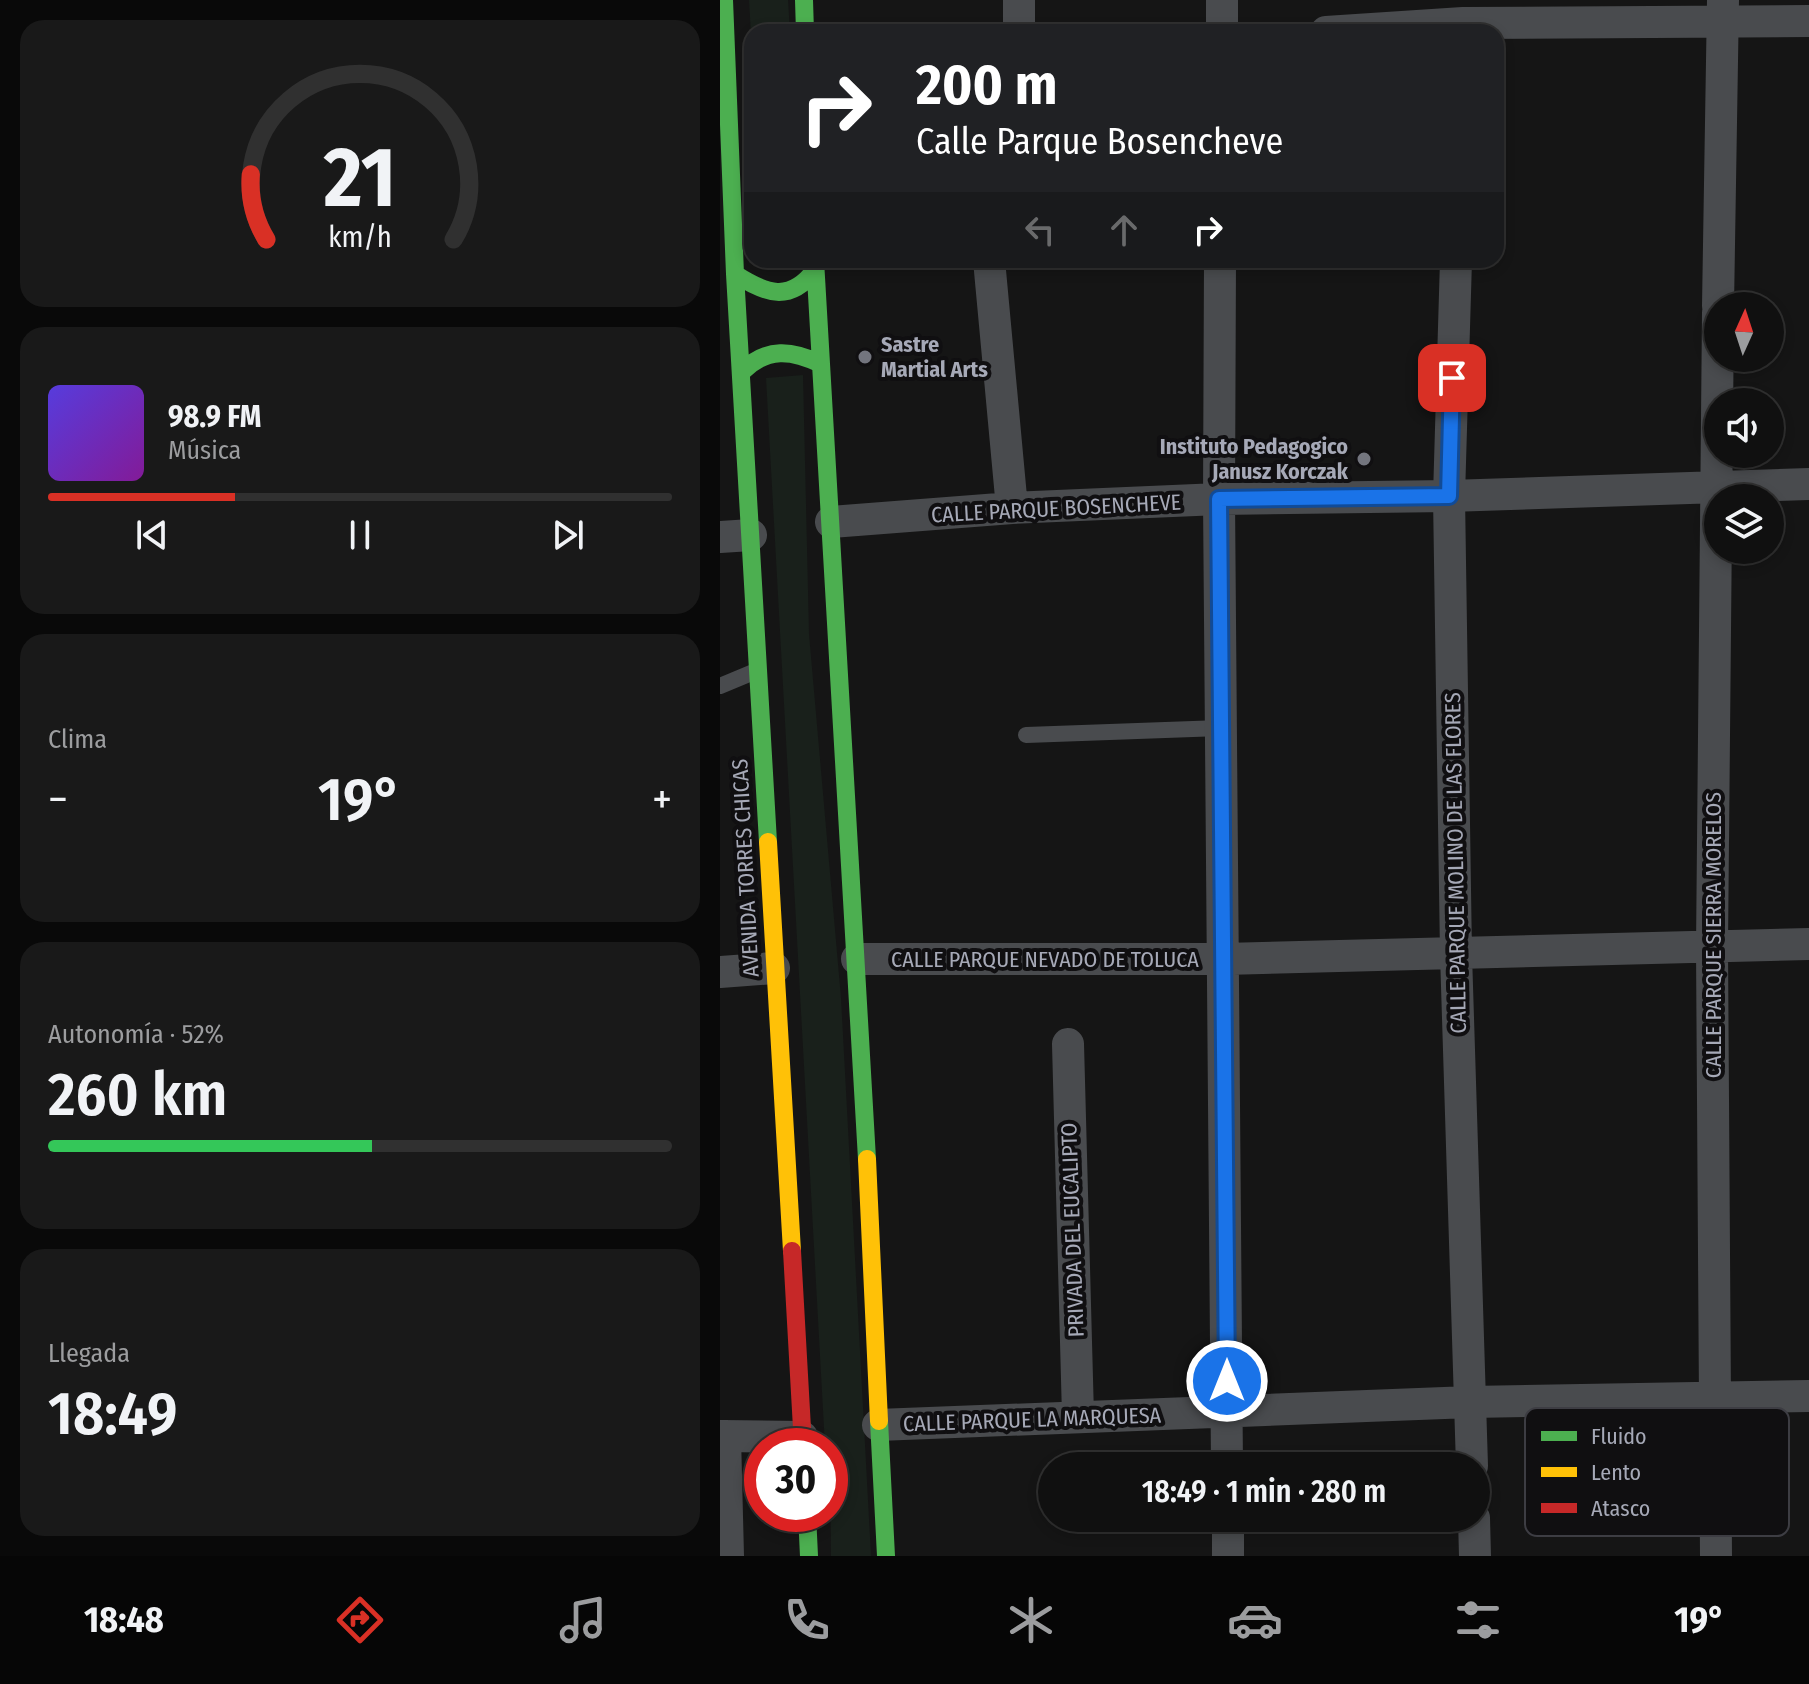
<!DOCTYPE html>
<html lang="es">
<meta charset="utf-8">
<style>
:root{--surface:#101010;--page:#191919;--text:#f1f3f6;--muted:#9c9d9f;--line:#303030;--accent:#d93025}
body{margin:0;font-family:"Fira Sans Condensed",sans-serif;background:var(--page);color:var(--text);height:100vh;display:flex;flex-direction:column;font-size:30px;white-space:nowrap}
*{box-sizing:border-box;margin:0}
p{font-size:26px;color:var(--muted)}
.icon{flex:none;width:44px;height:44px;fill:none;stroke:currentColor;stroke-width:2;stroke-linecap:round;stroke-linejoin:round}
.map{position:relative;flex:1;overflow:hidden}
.details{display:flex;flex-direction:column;gap:20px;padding:20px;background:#090909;width:720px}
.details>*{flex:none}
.top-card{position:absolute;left:24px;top:24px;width:760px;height:244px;border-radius:24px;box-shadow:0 4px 12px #0003,0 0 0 2px var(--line);background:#202124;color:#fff;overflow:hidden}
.needle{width:52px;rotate:3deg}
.buttons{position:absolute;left:984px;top:292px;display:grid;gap:16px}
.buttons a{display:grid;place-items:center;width:80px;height:80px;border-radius:50%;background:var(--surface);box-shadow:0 4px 12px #0003,0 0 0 2px var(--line);font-size:40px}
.speed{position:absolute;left:24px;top:1428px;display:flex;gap:16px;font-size:40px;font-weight:700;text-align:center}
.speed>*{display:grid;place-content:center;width:104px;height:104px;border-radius:50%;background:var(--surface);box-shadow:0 4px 12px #0003,0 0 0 2px var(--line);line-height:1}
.speed .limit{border:12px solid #d22;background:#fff;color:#111}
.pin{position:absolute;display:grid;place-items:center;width:68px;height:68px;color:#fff;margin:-34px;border-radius:16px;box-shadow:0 4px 12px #0006}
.me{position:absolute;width:88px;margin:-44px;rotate:0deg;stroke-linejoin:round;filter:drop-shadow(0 0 6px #0008)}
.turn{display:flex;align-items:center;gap:28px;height:168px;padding:0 40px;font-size:36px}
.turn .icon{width:104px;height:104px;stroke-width:2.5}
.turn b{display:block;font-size:56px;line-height:68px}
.lanes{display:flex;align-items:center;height:76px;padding:0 40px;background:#0003;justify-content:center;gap:40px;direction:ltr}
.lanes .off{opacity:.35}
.big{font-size:60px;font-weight:600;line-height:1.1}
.details .widget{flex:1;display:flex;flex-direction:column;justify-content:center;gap:12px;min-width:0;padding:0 28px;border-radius:24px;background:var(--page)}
.details .dial{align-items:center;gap:0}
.dial svg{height:208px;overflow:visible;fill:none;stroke:var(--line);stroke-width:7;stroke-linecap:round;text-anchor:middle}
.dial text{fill:var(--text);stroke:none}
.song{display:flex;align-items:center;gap:24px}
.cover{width:96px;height:96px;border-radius:12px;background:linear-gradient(135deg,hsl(250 70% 55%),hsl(290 70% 35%))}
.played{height:8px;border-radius:4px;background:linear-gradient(90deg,var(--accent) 30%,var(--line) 30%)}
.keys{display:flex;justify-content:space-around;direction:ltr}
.heat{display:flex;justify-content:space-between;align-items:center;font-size:44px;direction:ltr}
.charge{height:12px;border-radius:6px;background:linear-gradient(90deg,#34c759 52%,var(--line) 0)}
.trip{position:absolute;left:318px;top:1452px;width:452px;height:80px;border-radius:40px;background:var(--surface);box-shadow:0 4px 12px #0003,0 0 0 2px var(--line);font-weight:600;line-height:80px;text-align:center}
.dock{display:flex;height:128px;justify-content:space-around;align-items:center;background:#060606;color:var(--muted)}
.dock .icon{width:56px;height:56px}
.dock .selected{color:var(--accent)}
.dock b{font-size:36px;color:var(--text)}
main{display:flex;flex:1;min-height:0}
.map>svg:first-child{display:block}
.green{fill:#19201b}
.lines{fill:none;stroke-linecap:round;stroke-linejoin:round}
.lane{stroke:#494b4e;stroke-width:16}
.street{stroke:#494b4e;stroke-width:32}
.fast{stroke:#4caf50;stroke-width:18}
.slow{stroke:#ffc107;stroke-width:18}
.jam{stroke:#c62828;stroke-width:18}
.route-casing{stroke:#114b97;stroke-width:20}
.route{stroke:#1a73e8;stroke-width:14}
.poi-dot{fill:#73757e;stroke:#100f11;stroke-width:3}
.labels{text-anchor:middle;stroke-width:8;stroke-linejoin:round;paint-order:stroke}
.poi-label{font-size:22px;font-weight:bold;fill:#a6a9b7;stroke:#100f11;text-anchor:start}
.street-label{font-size:22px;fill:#a6a9b7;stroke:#100f11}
.key{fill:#100f11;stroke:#3d3d43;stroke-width:2}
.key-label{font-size:22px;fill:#a6a9b7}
</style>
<main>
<section class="details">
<div class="widget dial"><svg viewBox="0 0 100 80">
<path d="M14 69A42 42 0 1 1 86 69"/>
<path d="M14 69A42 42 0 0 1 8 44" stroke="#d93025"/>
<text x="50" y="56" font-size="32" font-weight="700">21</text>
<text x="50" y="72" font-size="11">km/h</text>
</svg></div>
<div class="widget">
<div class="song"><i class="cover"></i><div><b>98.9 FM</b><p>Música</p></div></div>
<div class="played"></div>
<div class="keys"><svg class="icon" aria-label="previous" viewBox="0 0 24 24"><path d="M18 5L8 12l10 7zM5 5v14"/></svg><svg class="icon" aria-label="pause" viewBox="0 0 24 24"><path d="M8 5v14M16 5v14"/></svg><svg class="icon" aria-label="next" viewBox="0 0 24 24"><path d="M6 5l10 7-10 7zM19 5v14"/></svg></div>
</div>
<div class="widget"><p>Clima</p>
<div class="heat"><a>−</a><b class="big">19°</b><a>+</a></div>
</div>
<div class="widget"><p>Autonomía · 52%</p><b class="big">260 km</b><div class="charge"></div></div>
<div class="widget"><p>Llegada</p><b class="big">18:49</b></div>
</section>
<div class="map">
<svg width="1089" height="1556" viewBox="0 0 1089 1556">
<rect width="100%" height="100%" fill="#151515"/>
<!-- green -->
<path class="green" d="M 29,0 L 68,0 L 70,32 L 32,32 L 32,51 Z
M 83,375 L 89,634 L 121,998 L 151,1556 L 111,1556 L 110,1446 L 105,1446 L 46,378 Z"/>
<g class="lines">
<!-- lane -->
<path class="lane" d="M 0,686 L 36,671
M 306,735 L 501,728"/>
<!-- street -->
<path class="street" d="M 299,0 L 299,32
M 502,32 L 502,0
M 606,32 L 743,23 L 1089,21
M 269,260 L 292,508
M 500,260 L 499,499 L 507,1466
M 736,260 L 729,496 L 736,954 L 752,1466
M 998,306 L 1003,0
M 111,522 L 292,508 L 499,499 L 729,496 L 1089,484
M 0,537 L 31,535
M 137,959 L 504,959 L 1089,944
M 0,972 L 54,968
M 348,1044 L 358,1416
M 158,1425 L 750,1402 L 1089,1396
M 0,1436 L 82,1437
M 5,1436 L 8,1556
M 508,1518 L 508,1556
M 754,1518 L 755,1556
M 996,1556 L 992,947 L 998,313"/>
<!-- fast -->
<path class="fast" d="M 4,0 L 15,274 L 48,842
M 84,0 L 85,32
M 95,260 L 147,1159
M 15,274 C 46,294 70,303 95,270
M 23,371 C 47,347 72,350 101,364
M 159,1421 L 166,1556
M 87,1514 L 89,1556"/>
<!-- slow -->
<path class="slow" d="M 48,842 L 72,1251
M 147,1159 L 159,1421"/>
<!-- jam -->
<path class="jam" d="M 72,1251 L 83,1446"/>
</g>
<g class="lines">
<defs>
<path id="route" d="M 507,1381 L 499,499 L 729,496 L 732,378"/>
</defs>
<!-- route casing -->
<use href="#route" class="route-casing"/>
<!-- route -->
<use href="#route" class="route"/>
</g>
<!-- markers -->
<g class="poi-dot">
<circle cx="145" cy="357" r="8"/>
<circle cx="644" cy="459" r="8"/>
</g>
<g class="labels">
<!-- poi labels -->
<g class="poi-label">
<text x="161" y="352">Sastre<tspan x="161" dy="25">Martial Arts</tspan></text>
<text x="628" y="454" text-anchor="end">Instituto Pedagogico<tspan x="628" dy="25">Janusz Korczak</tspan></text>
</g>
<!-- street labels -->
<g class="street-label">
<text transform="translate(336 508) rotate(-3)" y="8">CALLE PARQUE BOSENCHEVE</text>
<text transform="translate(735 863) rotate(-91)" y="8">CALLE PARQUE MOLINO DE LAS FLORES</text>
<text transform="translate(25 868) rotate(-93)" y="8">AVENIDA TORRES CHICAS</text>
<text transform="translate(993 935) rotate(-90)" y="8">CALLE PARQUE SIERRA MORELOS</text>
<text x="325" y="967">CALLE PARQUE NEVADO DE TOLUCA</text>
<text transform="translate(352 1230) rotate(-92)" y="8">PRIVADA DEL EUCALIPTO</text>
<text transform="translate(312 1419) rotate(-2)" y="8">CALLE PARQUE LA MARQUESA</text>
</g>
</g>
<!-- legend -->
<rect x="805" y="1408" width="264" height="128" rx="12" class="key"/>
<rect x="821" y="1431" width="36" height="10" fill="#4caf50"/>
<rect x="821" y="1467" width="36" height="10" fill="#ffc107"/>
<rect x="821" y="1503" width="36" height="10" fill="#c62828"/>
<g class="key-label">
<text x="871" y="1444">Fluido</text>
<text x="871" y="1480">Lento</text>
<text x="871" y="1516">Atasco</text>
</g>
</svg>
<div class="buttons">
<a><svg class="needle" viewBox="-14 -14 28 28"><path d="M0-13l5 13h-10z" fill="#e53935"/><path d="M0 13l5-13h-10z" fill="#9c9d9f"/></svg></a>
<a><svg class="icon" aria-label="sound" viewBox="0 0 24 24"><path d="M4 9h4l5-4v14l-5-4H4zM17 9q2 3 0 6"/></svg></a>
<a><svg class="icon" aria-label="layers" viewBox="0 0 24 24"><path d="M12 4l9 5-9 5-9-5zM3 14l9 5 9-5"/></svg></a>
</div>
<div class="speed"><div class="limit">30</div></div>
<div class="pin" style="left:732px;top:378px;background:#d93025"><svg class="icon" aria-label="arrive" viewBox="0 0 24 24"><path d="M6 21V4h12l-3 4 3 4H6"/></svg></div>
<svg class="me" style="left:507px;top:1381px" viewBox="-20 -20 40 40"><circle r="17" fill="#1a73e8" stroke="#fff" stroke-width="3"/><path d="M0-11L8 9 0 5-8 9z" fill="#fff"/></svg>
<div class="trip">18:49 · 1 min · 280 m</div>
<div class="top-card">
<div class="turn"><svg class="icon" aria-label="right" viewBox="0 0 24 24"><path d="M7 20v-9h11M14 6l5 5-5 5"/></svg><div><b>200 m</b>Calle Parque Bosencheve</div></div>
<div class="lanes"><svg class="icon off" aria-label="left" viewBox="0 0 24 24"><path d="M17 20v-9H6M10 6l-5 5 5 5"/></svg><svg class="icon off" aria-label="ahead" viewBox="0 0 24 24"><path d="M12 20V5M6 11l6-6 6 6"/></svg><svg class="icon" aria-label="right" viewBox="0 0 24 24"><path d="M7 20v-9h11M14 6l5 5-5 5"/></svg></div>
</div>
</div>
</main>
<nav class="dock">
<b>18:48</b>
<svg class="icon selected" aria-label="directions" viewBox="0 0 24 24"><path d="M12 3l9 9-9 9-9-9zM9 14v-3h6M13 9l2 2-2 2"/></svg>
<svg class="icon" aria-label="music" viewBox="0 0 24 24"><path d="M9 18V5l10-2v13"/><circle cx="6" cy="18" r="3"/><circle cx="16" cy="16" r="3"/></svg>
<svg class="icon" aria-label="phone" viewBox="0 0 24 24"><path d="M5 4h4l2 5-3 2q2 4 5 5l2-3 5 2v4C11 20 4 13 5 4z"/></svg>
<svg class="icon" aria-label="climate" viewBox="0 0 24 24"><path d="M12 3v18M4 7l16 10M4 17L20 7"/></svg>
<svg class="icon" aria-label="car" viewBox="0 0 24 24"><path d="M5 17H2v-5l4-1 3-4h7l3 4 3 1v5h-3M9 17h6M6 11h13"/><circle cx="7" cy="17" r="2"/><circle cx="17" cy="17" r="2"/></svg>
<svg class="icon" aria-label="filters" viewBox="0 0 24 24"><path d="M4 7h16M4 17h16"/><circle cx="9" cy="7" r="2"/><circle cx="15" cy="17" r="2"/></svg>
<b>19°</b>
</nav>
